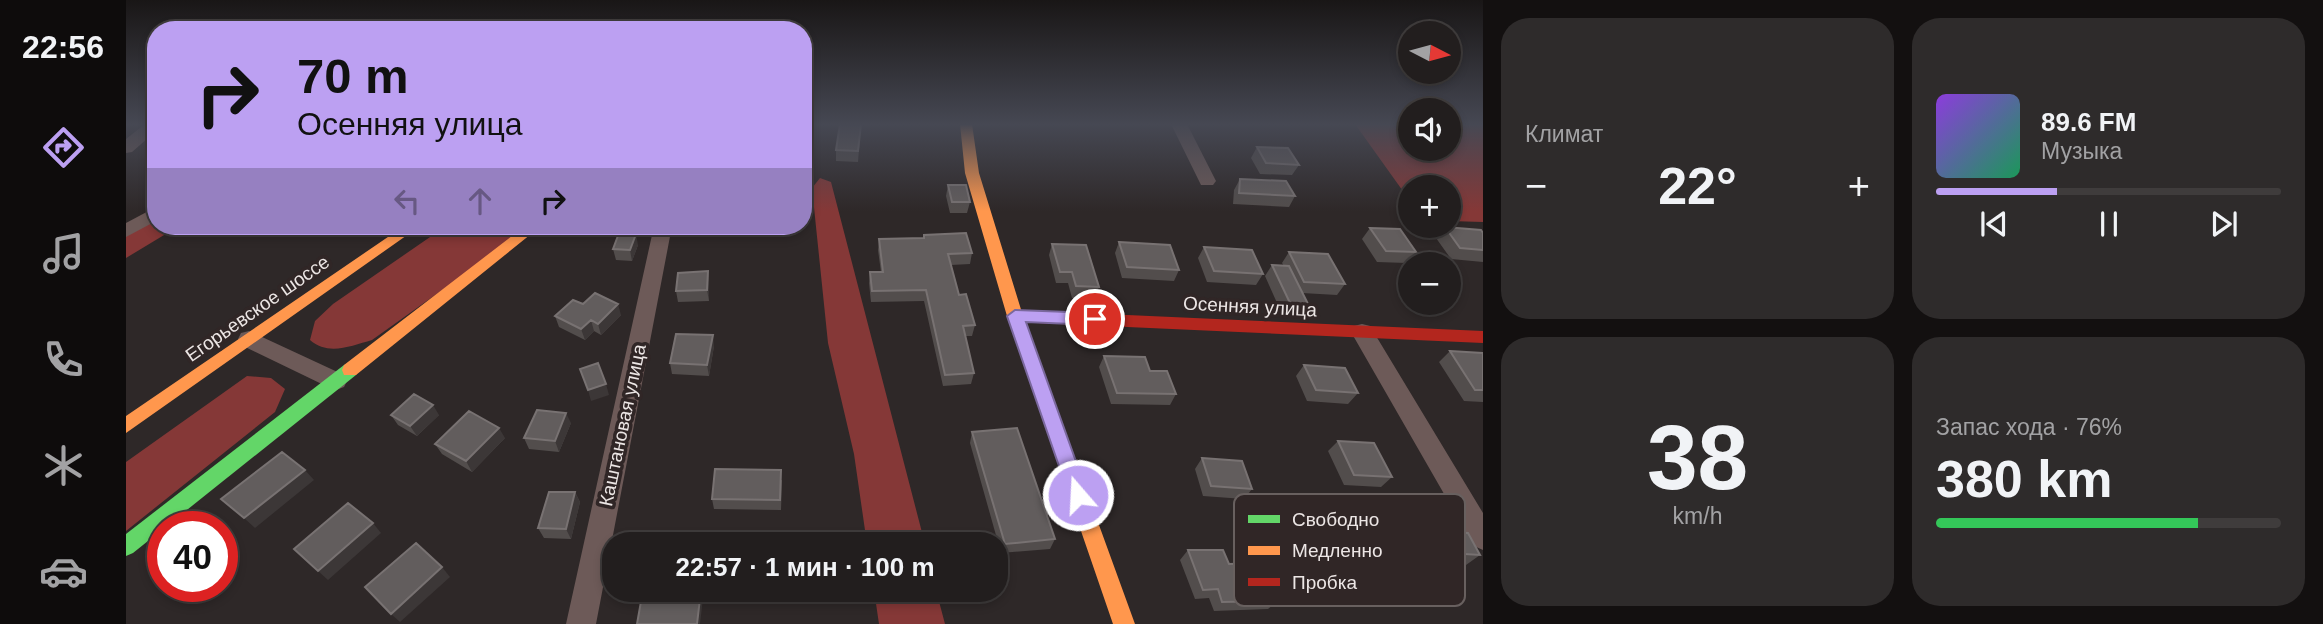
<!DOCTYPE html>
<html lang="ru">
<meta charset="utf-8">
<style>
:root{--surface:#221e1e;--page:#2e2b2b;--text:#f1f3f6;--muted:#a2a2a4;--line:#3f3c3c;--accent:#bca0f2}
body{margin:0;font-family:Helvetica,sans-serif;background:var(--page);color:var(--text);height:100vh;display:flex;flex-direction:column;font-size:26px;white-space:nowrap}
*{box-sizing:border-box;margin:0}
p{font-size:23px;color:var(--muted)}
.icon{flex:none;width:38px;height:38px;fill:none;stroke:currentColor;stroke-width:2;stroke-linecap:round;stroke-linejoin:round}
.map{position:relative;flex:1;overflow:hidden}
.panel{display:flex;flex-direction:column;gap:18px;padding:18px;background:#131010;width:840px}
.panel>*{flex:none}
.banner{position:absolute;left:21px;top:21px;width:665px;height:214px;border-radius:28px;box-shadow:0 4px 10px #0003,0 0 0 2px var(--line);background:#bca0f2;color:#111;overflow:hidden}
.needle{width:46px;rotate:96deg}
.controls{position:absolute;left:1272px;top:21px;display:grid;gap:14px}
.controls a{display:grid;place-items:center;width:63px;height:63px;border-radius:50%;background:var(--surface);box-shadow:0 4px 10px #0003,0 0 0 2px var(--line);font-size:35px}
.speed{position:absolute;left:21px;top:511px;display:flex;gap:14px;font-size:35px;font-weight:700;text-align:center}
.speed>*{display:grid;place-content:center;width:91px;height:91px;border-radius:50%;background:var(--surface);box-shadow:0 4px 10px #0003,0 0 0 2px var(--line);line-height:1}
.speed .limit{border:10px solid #d22;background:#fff;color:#111}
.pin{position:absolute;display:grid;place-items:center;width:60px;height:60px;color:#fff;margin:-30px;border:4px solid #fff;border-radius:50%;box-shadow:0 2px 7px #0007}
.me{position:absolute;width:77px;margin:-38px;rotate:341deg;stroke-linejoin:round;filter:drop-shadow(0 0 5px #0008)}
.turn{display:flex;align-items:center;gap:24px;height:147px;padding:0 35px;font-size:32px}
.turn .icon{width:91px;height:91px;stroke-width:2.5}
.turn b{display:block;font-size:49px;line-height:60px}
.lanes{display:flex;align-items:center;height:66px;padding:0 35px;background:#0003;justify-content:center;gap:35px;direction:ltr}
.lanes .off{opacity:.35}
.big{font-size:52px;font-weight:700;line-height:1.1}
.panel .card{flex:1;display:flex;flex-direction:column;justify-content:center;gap:10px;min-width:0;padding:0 24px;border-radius:28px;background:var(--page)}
.panel .dial{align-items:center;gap:0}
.dial b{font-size:91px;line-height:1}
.song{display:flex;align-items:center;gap:21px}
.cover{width:84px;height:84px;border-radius:10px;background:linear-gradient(135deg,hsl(270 70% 55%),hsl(150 70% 35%))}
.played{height:7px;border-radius:4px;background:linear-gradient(90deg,var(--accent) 35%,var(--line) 35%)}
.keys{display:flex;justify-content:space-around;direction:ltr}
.heat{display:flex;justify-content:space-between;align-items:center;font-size:38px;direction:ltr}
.charge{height:10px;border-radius:5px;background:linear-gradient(90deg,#34c759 76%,var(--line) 0)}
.panel .tiles{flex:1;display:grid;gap:18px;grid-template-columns:repeat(2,1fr)}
.trip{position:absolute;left:476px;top:532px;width:406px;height:70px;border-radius:28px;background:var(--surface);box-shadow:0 4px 10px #0003,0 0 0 2px var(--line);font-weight:700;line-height:70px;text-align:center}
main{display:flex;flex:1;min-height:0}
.menu{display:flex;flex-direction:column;width:126px;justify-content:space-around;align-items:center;background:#0e0c0c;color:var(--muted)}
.menu .icon{width:49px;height:49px}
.menu .active{color:var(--accent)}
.menu b{font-size:32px;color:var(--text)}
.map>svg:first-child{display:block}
.forest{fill:#853837}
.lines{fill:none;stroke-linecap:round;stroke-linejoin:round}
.street{fill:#6d5a58;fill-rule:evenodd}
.fast{fill:#63d668;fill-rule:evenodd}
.slow{fill:#ff974d;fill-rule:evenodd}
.jam{fill:#b3261e;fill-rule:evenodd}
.wall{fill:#524d4c}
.shaded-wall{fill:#3c3737}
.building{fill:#625d5d;stroke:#787272;stroke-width:2}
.route{fill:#bca0f2;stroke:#7a689d;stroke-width:2}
.labels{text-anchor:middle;stroke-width:7;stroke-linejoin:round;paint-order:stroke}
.street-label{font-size:19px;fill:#ece6e5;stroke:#302626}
.key{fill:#302626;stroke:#68605f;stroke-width:2}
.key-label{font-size:19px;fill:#ece6e5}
</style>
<main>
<nav class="menu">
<b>22:56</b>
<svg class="icon active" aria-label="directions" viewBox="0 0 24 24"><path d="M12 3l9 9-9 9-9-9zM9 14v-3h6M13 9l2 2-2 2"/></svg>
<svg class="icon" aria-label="music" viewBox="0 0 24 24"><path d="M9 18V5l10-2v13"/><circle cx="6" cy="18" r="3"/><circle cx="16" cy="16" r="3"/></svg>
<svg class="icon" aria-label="phone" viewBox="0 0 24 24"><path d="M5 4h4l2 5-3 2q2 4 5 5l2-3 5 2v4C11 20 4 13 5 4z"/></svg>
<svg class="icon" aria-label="climate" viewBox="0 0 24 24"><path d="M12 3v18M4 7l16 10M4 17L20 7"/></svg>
<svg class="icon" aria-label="car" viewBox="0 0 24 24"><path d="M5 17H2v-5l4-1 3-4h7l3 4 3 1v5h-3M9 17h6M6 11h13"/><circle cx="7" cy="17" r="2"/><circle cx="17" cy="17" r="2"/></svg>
</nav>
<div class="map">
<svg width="1357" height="624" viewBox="0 0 1357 624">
<rect width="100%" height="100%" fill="#2e2828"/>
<!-- forest -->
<path class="forest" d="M 1229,124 L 1284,124 L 1284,149 L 1323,149 L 1323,124 L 1357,124 L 1357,222 L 1323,221 L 1323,187 L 1284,187 L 1284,201 Z
M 694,178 L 705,182 L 799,544 L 741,544 L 728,454 L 702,343 L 686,188 Z
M 30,218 L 30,226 L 53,226 L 0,258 L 0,236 Z
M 320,226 L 406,226 L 246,340 C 225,346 202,356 184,340 L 189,321 L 207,304 Z
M 121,376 L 145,378 L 159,389 L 149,412 L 0,531 L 0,462 Z
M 748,590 L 810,590 L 819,624 L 753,624 Z"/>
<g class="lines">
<!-- street -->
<path class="street" d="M 19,124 L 30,124 L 30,131 L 6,152 L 0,153 L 0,139 Z
M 1045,124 L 1061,124 L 1090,181 L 1087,185 L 1075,185 Z
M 30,207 L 30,221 L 0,237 L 0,223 Z
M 528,226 L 546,226 L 470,624 L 440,624 Z
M 1236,324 L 1244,326 L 1357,513 L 1357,550 L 1348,546 L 1225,332 L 1228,326 Z
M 123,331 L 218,375 L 221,381 L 218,387 L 210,390 L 202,387 L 115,345 L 112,339 L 115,333 Z"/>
<!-- fast -->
<path class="fast" d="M 224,363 L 230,365 L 232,370 L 230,375 L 7,553 L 0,556 L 0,534 L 218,365 Z"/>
<!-- slow -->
<path class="slow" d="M 834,124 L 846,124 L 853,173 L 897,316 L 1009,624 L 987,624 L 881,316 L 839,173 Z
M 278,226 L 294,226 L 0,433 L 0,416 Z
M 399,226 L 415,226 L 230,375 L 218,375 L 216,370 L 218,365 Z"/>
<!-- jam -->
<path class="jam" d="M 889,310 L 1357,331 L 1357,343 L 889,322 L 881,316 Z"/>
</g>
<!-- wall -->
<path class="wall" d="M 735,124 L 732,162 L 710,161 L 710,150 Z
M 1131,147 L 1173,165 L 1166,175 L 1134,174 L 1125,158 Z
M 1114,179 L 1169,196 L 1163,207 L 1107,204 L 1108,190 Z
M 822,185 L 844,202 L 841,213 L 824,213 L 820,196 Z
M 1319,227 L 1357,233 L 1357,262 L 1325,259 L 1310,238 Z
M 1244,228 L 1290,252 L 1281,263 L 1251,262 L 1236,239 Z
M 798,235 L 846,253 L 844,264 L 825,265 L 833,295 L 849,325 L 846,336 L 839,336 L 848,373 L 845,384 L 817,386 L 798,301 L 745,302 L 743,283 L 744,272 L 755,272 L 752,250 L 753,239 L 797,238 Z
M 993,242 L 1053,270 L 1048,281 L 996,278 L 989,253 Z
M 926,244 L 973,287 L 969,298 L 946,298 L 942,283 L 930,283 L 923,255 Z
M 512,245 L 506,261 L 490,260 L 487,249 Z
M 1078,247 L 1137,274 L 1130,285 L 1081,282 L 1072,258 Z
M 1163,252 L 1219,284 L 1211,295 L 1176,293 L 1182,304 L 1174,315 L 1156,314 L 1139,276 L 1146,265 L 1158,266 L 1156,263 Z
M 582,271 L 583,282 L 583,301 L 552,302 L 550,291 Z
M 457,304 L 495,315 L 475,335 L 468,331 L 459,340 L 433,327 L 429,316 Z
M 588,346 L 583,376 L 546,374 L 544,363 Z
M 1324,351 L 1357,353 L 1357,402 L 1338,401 L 1313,362 Z
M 978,356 L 1024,371 L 1050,394 L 1044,405 L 985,404 L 973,367 Z
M 1178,365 L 1232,393 L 1222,404 L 1181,401 L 1170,376 Z
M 265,415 L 313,415 L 291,436 L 272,425 Z
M 445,423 L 433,452 L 403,449 L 398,438 Z
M 846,432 L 929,539 L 924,549 L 875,553 L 844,443 Z
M 379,438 L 346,472 L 316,454 L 309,444 Z
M 1212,441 L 1266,477 L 1255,487 L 1218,485 L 1202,451 Z
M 1076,458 L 1126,489 L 1118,499 L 1077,496 L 1069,469 Z
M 656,480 L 655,510 L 588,509 L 586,499 Z
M 449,492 L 454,502 L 445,539 L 418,538 L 412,528 Z
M 1310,531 L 1354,555 L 1340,565 L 1309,562 L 1298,541 Z
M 1062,550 L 1103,564 L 1152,601 L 1142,609 L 1088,611 L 1083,598 L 1069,599 L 1054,560 Z"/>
<!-- shaded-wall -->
<path class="shaded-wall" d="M 510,234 L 512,245 L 506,261 L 504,250 Z
M 582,271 L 583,282 L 583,301 L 581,290 Z
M 492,304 L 495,315 L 475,335 L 472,324 Z
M 465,320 L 468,331 L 459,340 L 455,329 Z
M 587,335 L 588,346 L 583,376 L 581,365 Z
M 480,384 L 483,395 L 465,401 L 462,390 Z
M 307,405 L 313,415 L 291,436 L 284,426 Z
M 440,413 L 445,423 L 433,452 L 429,441 Z
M 373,428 L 379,438 L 346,472 L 340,461 Z
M 179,470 L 188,480 L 129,528 L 118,518 Z
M 449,492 L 454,502 L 445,539 L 440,529 Z
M 247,523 L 255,533 L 202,580 L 192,571 Z
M 316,567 L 324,577 L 274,622 L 265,614 Z
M 575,590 L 578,590 L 574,624 L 571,624 Z"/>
<!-- building -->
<path class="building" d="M 714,124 L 735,124 L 732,151 L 710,150 Z
M 1131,147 L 1162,148 L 1173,165 L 1140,163 Z
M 1114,179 L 1160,181 L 1169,196 L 1113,193 Z
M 822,185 L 840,185 L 844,202 L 826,202 Z
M 1319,227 L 1355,230 L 1357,233 L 1357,250 L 1334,248 Z
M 1244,228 L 1274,229 L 1290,252 L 1260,251 Z
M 493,233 L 510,234 L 504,250 L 487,249 Z
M 840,233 L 846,253 L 822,254 L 833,295 L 840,294 L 849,325 L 837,326 L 848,373 L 819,375 L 800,290 L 746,291 L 744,272 L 757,272 L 753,239 L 798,238 L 798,235 Z
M 993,242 L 1044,245 L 1053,270 L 1001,267 Z
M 926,244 L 960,245 L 973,287 L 950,286 L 946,272 L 934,272 Z
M 1078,247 L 1126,250 L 1137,274 L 1088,271 Z
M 1163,252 L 1202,254 L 1219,284 L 1178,282 Z
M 1146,265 L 1163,266 L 1182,304 L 1164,303 Z
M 582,271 L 581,290 L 550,291 L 552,273 Z
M 469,293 L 492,304 L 472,324 L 465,320 L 455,329 L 429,316 L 447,300 L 457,304 Z
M 550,334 L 587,335 L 581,365 L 544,363 Z
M 1324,351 L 1357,353 L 1357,390 L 1349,390 Z
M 978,356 L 1019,357 L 1024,371 L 1041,371 L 1050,394 L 991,393 Z
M 472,363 L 480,384 L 462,390 L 454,369 Z
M 1178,365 L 1219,368 L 1232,393 L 1190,390 Z
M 288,394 L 307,405 L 284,426 L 265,415 Z
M 411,410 L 440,413 L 429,441 L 398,438 Z
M 343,411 L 373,428 L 340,461 L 309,444 Z
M 891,428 L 929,539 L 879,544 L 846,432 Z
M 1212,441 L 1248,443 L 1266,477 L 1228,475 Z
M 156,452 L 179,470 L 118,518 L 95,499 Z
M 1076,458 L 1116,461 L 1126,489 L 1085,486 Z
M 589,469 L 655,470 L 654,500 L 586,499 Z
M 423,492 L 449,492 L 440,529 L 412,528 Z
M 222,503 L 247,523 L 192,571 L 168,549 Z
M 1310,531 L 1342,533 L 1354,555 L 1322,553 Z
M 290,543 L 316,567 L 265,614 L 239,587 Z
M 1062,550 L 1097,550 L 1103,564 L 1135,563 L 1152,601 L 1096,602 L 1092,589 L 1077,590 Z
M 517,590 L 575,590 L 571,624 L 511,624 Z"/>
<!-- sky -->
<linearGradient id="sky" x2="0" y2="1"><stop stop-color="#191616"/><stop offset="0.59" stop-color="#464853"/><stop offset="1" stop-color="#464853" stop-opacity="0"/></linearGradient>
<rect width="1357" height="211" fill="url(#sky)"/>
<!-- route -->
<path class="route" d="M 889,310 L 969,313 L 977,319 L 969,325 L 900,322 L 962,495 L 959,502 L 952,504 L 945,502 L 943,495 L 881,316 Z"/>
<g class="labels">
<!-- street labels -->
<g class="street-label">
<text transform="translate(1124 306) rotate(3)" y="7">Осенняя улица</text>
<text transform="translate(131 308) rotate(-35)" y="7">Егорьевское шоссе</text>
<text transform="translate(496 425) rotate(-78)" y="7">Каштановая улица</text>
</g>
</g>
<!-- legend -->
<rect x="1108" y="494" width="231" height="112" rx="10" class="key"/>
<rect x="1122" y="515" width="32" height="8" fill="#63d668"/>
<rect x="1122" y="546" width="32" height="9" fill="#ff974d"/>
<rect x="1122" y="578" width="32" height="8" fill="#b3261e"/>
<g class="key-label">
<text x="1166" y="526">Свободно</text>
<text x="1166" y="557">Медленно</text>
<text x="1166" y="589">Пробка</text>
</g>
</svg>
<div class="controls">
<a><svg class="needle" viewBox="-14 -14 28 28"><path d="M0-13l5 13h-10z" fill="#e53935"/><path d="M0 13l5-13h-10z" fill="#a2a2a4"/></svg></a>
<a><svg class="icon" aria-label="sound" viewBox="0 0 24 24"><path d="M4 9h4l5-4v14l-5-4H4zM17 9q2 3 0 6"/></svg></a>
<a>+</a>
<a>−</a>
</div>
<div class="speed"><div class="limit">40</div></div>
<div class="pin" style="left:969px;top:319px;background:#d93025"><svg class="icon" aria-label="arrive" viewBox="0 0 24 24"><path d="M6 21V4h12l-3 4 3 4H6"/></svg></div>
<svg class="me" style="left:952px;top:495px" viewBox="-20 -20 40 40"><circle r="17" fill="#bca0f2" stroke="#fff" stroke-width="3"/><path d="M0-11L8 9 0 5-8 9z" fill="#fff"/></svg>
<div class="trip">22:57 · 1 мин · 100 m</div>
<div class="banner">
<div class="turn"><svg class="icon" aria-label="right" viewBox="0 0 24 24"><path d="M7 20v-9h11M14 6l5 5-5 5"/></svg><div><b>70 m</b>Осенняя улица</div></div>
<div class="lanes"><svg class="icon off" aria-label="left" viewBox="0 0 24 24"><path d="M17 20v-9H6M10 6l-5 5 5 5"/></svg><svg class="icon off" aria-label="ahead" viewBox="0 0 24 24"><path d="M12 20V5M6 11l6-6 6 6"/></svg><svg class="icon" aria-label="right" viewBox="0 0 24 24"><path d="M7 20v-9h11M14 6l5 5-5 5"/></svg></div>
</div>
</div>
<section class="panel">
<div class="tiles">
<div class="card"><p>Климат</p>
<div class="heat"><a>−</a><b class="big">22°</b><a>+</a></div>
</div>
<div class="card">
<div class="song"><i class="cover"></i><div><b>89.6 FM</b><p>Музыка</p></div></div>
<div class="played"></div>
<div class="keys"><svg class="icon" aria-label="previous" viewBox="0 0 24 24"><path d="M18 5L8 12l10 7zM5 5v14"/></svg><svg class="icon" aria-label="pause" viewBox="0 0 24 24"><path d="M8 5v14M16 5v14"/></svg><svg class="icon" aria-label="next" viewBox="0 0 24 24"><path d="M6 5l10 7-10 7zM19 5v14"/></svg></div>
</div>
<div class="card dial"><b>38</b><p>km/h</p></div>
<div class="card"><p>Запас хода · 76%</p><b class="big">380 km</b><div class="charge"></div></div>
</div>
</section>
</main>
